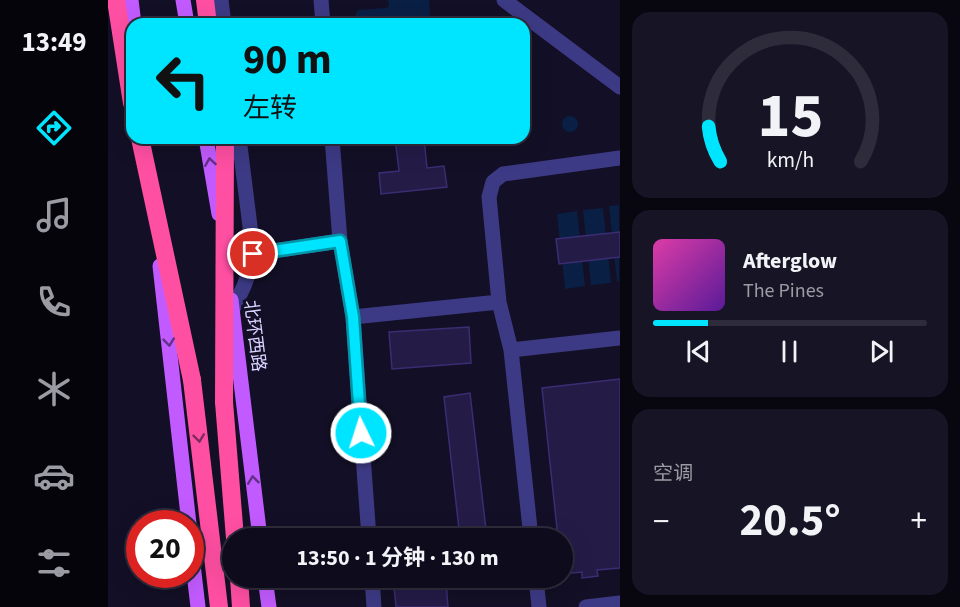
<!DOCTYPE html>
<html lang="zh">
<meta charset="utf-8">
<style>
:root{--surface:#0e0b1c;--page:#171425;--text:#f1f3f6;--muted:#9b9ba3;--line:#2e2b3b;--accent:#00e5ff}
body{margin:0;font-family:"Source Sans 3","Noto Sans SC",sans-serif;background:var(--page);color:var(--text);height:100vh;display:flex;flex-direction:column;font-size:22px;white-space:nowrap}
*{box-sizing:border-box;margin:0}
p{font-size:20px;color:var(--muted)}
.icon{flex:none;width:33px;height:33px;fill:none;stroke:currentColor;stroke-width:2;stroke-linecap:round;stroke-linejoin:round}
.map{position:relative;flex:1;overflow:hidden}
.side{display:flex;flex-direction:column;gap:12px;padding:12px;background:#08060f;width:340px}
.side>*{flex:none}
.guide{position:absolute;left:18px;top:18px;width:404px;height:126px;border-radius:18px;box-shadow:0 6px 24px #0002,0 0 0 2px var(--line);background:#00e5ff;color:#111;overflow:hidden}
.speed{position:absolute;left:18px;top:510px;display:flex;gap:12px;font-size:30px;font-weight:700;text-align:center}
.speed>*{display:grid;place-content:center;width:78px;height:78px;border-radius:50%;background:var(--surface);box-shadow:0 6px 24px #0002,0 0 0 2px var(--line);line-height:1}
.speed .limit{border:9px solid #d22;background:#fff;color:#111}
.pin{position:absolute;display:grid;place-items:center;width:51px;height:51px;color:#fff;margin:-26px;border:3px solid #fff;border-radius:50%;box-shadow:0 2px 6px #0007}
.me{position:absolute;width:66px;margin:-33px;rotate:356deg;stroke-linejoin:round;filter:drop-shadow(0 0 4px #0008)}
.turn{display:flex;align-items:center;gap:21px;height:126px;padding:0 18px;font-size:27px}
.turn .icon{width:78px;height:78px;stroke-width:2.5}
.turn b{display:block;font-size:42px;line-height:51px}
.big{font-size:45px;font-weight:700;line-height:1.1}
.side .card{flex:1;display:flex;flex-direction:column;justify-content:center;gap:9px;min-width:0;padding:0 21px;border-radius:18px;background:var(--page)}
.side .dial{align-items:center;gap:0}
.dial svg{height:156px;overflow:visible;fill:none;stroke:var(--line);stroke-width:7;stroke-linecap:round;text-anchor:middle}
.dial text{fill:var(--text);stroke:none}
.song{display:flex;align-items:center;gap:18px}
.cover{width:72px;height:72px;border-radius:9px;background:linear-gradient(135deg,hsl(320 70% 55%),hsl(270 70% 35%))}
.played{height:6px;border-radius:3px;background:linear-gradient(90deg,var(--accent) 20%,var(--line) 20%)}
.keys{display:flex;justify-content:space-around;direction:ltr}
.heat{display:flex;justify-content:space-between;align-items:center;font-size:33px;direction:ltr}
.trip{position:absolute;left:114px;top:528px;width:351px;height:60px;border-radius:30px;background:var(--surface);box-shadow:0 6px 24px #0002,0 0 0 2px var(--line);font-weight:700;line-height:60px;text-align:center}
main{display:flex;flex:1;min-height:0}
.tabs{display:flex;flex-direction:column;width:108px;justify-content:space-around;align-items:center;background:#06040b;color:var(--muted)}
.tabs .icon{width:42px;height:42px}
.tabs .current{color:var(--accent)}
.tabs b{font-size:27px;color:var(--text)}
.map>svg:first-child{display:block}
.water{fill:#0a1f44}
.building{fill:#241b47;stroke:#3b2d73;stroke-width:1.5}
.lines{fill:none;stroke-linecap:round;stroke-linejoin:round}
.minor{stroke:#3d3a85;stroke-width:15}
.major{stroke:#c25bff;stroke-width:15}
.highway{stroke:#ff4fa3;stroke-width:18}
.highway-bridge{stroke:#ff4fa3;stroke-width:18}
.oneway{stroke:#623188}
.oneway2{stroke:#7d2c5e}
.route-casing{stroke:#0095a6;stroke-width:15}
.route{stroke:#00e5ff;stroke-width:10}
.labels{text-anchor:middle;stroke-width:6;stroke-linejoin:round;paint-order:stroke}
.street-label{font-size:18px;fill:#d9d4ff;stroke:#130f26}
</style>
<main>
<nav class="tabs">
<b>13:49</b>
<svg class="icon current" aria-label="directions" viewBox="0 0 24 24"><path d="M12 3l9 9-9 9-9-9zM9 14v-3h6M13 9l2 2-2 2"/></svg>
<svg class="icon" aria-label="music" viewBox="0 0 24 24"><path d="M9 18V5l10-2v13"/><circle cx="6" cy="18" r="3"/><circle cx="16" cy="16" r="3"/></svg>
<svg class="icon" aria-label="phone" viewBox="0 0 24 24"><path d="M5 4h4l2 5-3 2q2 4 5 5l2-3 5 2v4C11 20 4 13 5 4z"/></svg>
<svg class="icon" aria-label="climate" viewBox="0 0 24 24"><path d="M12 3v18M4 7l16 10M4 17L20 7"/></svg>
<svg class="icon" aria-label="car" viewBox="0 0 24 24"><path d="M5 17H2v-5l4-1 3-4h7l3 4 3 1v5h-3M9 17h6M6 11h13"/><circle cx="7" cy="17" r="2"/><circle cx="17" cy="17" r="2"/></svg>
<svg class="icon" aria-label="filters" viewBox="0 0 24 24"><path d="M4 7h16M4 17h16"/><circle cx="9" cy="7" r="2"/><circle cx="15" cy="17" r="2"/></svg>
</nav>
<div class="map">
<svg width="512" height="607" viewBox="0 0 512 607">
<rect width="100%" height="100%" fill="#130f26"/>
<!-- water -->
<path class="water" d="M 280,0 L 321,0 L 323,24 L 250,24 L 247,16 L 250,10 L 278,8 L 281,6 Z
M454 124a8 8 0 1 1 16 0a8 8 0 1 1-16 0Z
M 511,205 L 511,281 L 509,281 L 501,206 Z
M 495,208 L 503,283 L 483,285 L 475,210 Z
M 469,211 L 477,286 L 457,289 L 449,214 Z"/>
<!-- building -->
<path class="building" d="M 287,138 L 316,138 L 319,168 L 336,166 L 339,187 L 273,194 L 271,173 L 291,171 Z
M 512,232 L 512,257 L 451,264 L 448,239 Z
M 361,327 L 363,363 L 284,369 L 281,332 Z
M 512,379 L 512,568 L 489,570 L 490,576 L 474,578 L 474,572 L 454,574 L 454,538 L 450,538 L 434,388 Z
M 362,393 L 379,538 L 352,538 L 336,397 Z
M 338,582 L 340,607 L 288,607 L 286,586 Z"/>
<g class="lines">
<!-- minor -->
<path class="minor" d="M 113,0 L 116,24
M 213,0 L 215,24
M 396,0 L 512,87
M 224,138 L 232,241 L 245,317 L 261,538
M 145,254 L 232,241
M 124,311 L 136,286 L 146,258 L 131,138
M 245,317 L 391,302
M 403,350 L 512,338
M 423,538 L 403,350 L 391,302 L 381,197 L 385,182 L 395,174 L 512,158
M 264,578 L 266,607
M 428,578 L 431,607
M 478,607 L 512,603"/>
<!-- major -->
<path class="major" d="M 23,0 L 26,24
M 75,0 L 79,24
M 98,138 L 111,214
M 52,266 L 81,524
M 123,300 L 152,538
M 82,539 L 90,607
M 157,578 L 161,607"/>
<!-- highway -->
<path class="highway" d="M 8,0 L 24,103
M 97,0 L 100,24
M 84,380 L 111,607
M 116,402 L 127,538
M 131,578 L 133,607"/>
<!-- highway-bridge -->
<path class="highway-bridge" d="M 32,138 L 84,380
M 116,402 L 117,138"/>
</g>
<!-- one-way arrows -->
<defs><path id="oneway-chevron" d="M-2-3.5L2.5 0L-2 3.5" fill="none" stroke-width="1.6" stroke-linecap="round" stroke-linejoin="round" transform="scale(1.5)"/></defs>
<g class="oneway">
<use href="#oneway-chevron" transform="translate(102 162) rotate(-99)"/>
<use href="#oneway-chevron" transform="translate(61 342) rotate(84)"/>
<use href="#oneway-chevron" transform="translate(145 480) rotate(-97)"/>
</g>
<use class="oneway2" href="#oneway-chevron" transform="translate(91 438) rotate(83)"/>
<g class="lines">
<defs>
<path id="route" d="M 145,254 L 232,241 L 245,317 L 253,433"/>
</defs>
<!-- route casing -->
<use href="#route" class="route-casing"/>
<!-- route -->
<use href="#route" class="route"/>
</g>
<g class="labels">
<!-- street labels -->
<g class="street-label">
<text transform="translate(147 336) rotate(83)" y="6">北环西路</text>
</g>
</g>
</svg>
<div class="speed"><div class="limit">20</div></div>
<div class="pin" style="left:145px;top:254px;background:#d93025"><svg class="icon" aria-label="arrive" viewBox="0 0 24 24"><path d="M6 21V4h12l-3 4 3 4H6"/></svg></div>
<svg class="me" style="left:253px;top:433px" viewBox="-20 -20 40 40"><circle r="17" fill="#00e5ff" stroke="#fff" stroke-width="3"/><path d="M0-11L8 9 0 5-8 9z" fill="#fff"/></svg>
<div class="trip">13:50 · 1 分钟 · 130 m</div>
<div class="guide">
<div class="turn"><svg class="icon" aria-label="left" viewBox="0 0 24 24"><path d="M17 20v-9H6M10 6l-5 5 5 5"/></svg><div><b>90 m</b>左转</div></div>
</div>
</div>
<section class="side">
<div class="card dial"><svg viewBox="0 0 100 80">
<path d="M14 69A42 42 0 1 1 86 69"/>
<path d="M14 69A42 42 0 0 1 8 51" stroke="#00e5ff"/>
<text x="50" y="56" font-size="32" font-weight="700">15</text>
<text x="50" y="72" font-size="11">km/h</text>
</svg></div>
<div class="card">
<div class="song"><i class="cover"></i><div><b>Afterglow</b><p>The Pines</p></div></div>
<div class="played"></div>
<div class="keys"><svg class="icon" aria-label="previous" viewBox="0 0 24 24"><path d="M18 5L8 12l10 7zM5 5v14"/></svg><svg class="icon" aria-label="pause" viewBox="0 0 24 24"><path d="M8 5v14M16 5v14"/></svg><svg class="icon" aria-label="next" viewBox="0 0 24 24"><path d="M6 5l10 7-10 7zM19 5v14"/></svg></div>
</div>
<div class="card"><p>空调</p>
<div class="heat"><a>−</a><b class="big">20.5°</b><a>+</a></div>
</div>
</section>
</main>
